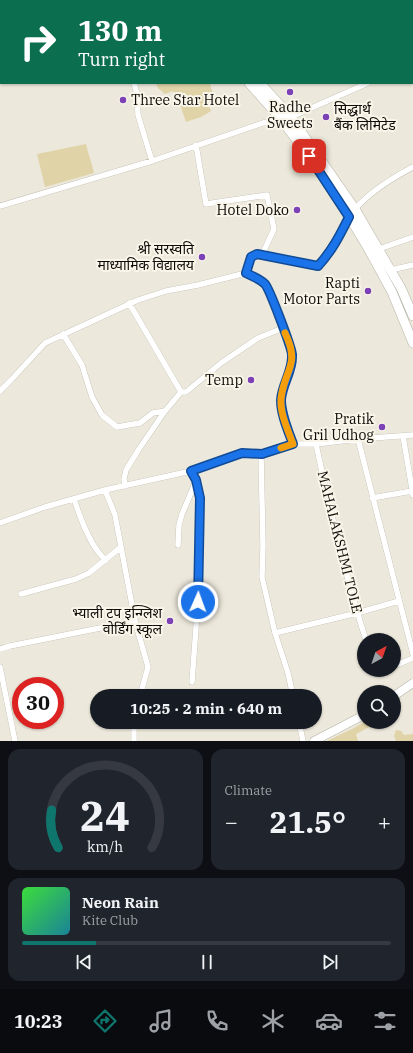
<!DOCTYPE html>
<meta charset="utf-8">
<style>
:root{--surface:#171b24;--page:#20242c;--text:#f1f3f6;--muted:#9ea1a6;--line:#363941;--accent:#0f766e}
body{margin:0;font-family:"IBM Plex Serif","Noto Sans Devanagari",serif;background:var(--page);color:var(--text);height:100vh;display:flex;flex-direction:column;font-size:15px;white-space:nowrap}
*{box-sizing:border-box;margin:0}
p{font-size:13px;color:var(--muted)}
.icon{flex:none;width:22px;height:22px;fill:none;stroke:currentColor;stroke-width:2;stroke-linecap:round;stroke-linejoin:round}
.map{position:relative;height:741px;overflow:hidden}
.sheet{display:flex;flex-direction:column;gap:8px;padding:8px;background:#0d0f14;flex:1}
.sheet>*{flex:none}
.top-card{position:absolute;left:0px;top:0px;width:413px;height:84px;box-shadow:0 1px 3px #0004;background:#0b6e4f;color:#fff;overflow:hidden}
.needle{width:26px;rotate:40deg}
.buttons{position:absolute;left:357px;top:633px;display:grid;gap:8px}
.buttons a{display:grid;place-items:center;width:44px;height:44px;border-radius:50%;background:var(--surface);box-shadow:0 1px 3px #0004;font-size:20px}
.speed{position:absolute;left:12px;top:677px;display:flex;gap:8px;font-size:20px;font-weight:700;text-align:center}
.speed>*{display:grid;place-content:center;width:52px;height:52px;border-radius:50%;background:var(--surface);box-shadow:0 1px 3px #0004;line-height:1}
.speed .limit{border:6px solid #d22;background:#fff;color:#111}
.pin{position:absolute;display:grid;place-items:center;width:34px;height:34px;color:#fff;margin:-17px;border-radius:8px;box-shadow:0 2px 6px #0006}
.me{position:absolute;width:44px;margin:-22px;rotate:2deg;stroke-linejoin:round;filter:drop-shadow(0 0 3px #0008)}
.turn{display:flex;align-items:center;gap:14px;height:84px;padding:0 12px;font-size:18px}
.turn .icon{width:52px;height:52px;stroke-width:2.5}
.turn b{display:block;font-size:28px;line-height:34px}
.big{font-size:30px;font-weight:700;line-height:1.1}
.sheet .widget{flex:1;display:flex;flex-direction:column;justify-content:center;gap:6px;min-width:0;padding:0 14px;border-radius:12px;background:var(--page)}
.sheet .dial{align-items:center;gap:0}
.dial svg{height:104px;overflow:visible;fill:none;stroke:var(--line);stroke-width:7;stroke-linecap:round;text-anchor:middle}
.dial text{fill:var(--text);stroke:none}
.song{display:flex;align-items:center;gap:12px}
.cover{width:48px;height:48px;border-radius:6px;background:linear-gradient(135deg,hsl(120 70% 55%),hsl(190 70% 35%))}
.played{height:4px;border-radius:2px;background:linear-gradient(90deg,var(--accent) 20%,var(--line) 20%)}
.keys{display:flex;justify-content:space-around;direction:ltr}
.heat{display:flex;justify-content:space-between;align-items:center;font-size:22px;direction:ltr}
.sheet .tiles{flex:1;display:grid;gap:8px;grid-template-columns:1fr 1fr}
.widget:last-child{grid-column:span 2}
.trip{position:absolute;left:90px;top:689px;width:232px;height:40px;border-radius:20px;background:var(--surface);box-shadow:0 1px 3px #0004;font-weight:700;line-height:40px;text-align:center}
.menu{display:flex;height:64px;justify-content:space-around;align-items:center;background:#090b0e;color:var(--muted)}
.menu .icon{width:28px;height:28px}
.menu .active{color:var(--accent)}
.menu b{font-size:18px;color:var(--text)}
.map>svg:first-child{display:block}
.green{fill:#e0d3a8}
.lines{fill:none;stroke-linecap:round;stroke-linejoin:round}
.street-casing{stroke:#b6b3a7;stroke-width:6}
.secondary-casing{stroke:#b6b3a7;stroke-width:9}
.primary-casing{stroke:#b6b3a7;stroke-width:10}
.street{stroke:#fff;stroke-width:5.5}
.secondary{stroke:#fff;stroke-width:8}
.primary{stroke:#fff;stroke-width:9}
.route-casing{stroke:#114b97;stroke-width:10}
.route{stroke:#1a73e8;stroke-width:7}
.slow{stroke:#f59e0b;stroke-width:7}
.poi-dot{fill:#7c41b7;stroke:#f9f5e9;stroke-width:1.5}
.labels{text-anchor:middle;stroke-width:4;stroke-linejoin:round;paint-order:stroke}
.poi-label{font-size:14px;fill:#0c0b07;stroke:#f9f5e9;text-anchor:end}
.street-label{font-size:14px;fill:#0c0b07;stroke:#f9f5e9}
</style>
<div class="map">
<svg width="413" height="741" viewBox="0 0 413 741">
<rect width="100%" height="100%" fill="#ece8db"/>
<!-- green -->
<path class="green" d="M 156,83 L 210,83 L 213,95 L 206,99 L 211,111 L 201,117 L 186,122 L 177,96 L 173,91 L 165,94 L 158,88 Z
M 86,144 C 88,154 92,163 94,173 L 45,187 L 37,154 Z
M 364,722 L 371,722 L 373,725 L 356,734 L 358,741 L 327,741 L 354,728 Z
M 396,730 L 401,731 L 404,735 L 413,734 L 413,741 L 396,741 L 394,736 Z"/>
<g class="lines">
<defs>
<path id="street" d="M 199,1 L 202,0
M 360,1 L 364,0
M 412,3 L 413,8
M 412,64 L 413,63
M 0,68 L 1,68
M 134,83 L 137,94 L 138,115 L 152,161
M 196,145 L 206,204 L 267,195 L 274,229 L 262,255
M 0,206 L 152,161 L 263,123 L 291,117 L 368,83
M 355,209 C 371,191 392,178 413,167
M 379,249 L 413,237
M 391,270 L 413,265
M 246,273 C 252,276 260,279 265,284 C 269,288 292,348 292,355 C 293,371 282,384 281,400 C 281,415 288,430 293,444
M 129,303 L 181,392 L 186,392 L 221,363 L 258,338 L 283,328
M 63,334 L 82,365 L 92,397 L 102,415 L 117,427 L 140,423 L 153,413 L 165,411
M 0,391 L 12,379 L 45,343 L 138,300 L 166,291 L 198,285 L 246,273 L 251,257 L 257,254 L 318,265 L 328,256 L 349,217
M 403,436 L 413,495
M 358,439 L 413,654
M 316,444 C 330,510 345,576 366,640
M 261,454 L 263,546 L 262,577 L 275,633 L 288,673 L 293,696
M 191,471 L 196,480 L 199,498 L 199,586 L 192,682
M 125,486 L 124,479 L 126,470 L 139,449 L 165,411 L 181,392
M 372,498 L 412,491
M 74,499 C 80,517 91,549 106,560
M 0,523 L 45,507 L 105,490 L 191,471 L 242,453 L 261,454 L 293,444 L 316,444 L 358,439 L 413,435
M 178,545 L 179,525 L 182,514 L 196,481
M 21,594 L 76,579 L 89,573 L 121,547
M 135,621 L 148,667 L 140,696
M 275,633 L 357,613 L 399,601
M 0,649 L 10,646 L 135,621 L 115,515 L 105,490
M 394,666 L 413,658
M 0,667 L 15,741
M 299,722 L 303,741
M 134,741 L 134,722"/>
<path id="secondary" d="M 394,696 L 413,683
M 314,741 L 364,715"/>
<path id="primary" d="M 170,0 L 172,1
M 193,0 L 193,1
M 249,83 L 281,119 L 318,169 L 351,220 L 368,248 L 392,292 L 413,343
M 260,83 L 291,117 L 355,209 L 401,288 L 413,316"/>
</defs>
<!-- street casing -->
<use href="#street" class="street-casing"/>
<!-- secondary casing -->
<use href="#secondary" class="secondary-casing"/>
<!-- primary casing -->
<use href="#primary" class="primary-casing"/>
<!-- street -->
<use href="#street" class="street"/>
<!-- secondary -->
<use href="#secondary" class="secondary"/>
<!-- primary -->
<use href="#primary" class="primary"/>
</g>
<g class="lines">
<defs>
<path id="route" d="M 198,602 L 200,498 L 196,480 L 191,471 L 242,453 L 262,454 L 293,444 C 288,430 281,415 281,400 C 282,384 293,371 292,355 C 292,348 269,288 265,284 C 260,279 252,276 246,273 L 251,257 L 257,254 L 318,266 C 332,251 340,235 349,217 L 309,156"/>
</defs>
<!-- route casing -->
<use href="#route" class="route-casing"/>
<!-- route -->
<use href="#route" class="route"/>
<!-- slow -->
<path class="slow" d="M 281,448 L 293,444 C 288,430 280,414 281,399 C 284,369 301,366 285,333"/>
</g>
<!-- markers -->
<g class="poi-dot">
<circle cx="290" cy="92" r="4"/>
<circle cx="123" cy="100" r="4"/>
<circle cx="326" cy="117" r="4"/>
<circle cx="297" cy="210" r="4"/>
<circle cx="202" cy="257" r="4"/>
<circle cx="368" cy="291" r="4"/>
<circle cx="251" cy="380" r="4"/>
<circle cx="382" cy="427" r="4"/>
<circle cx="170" cy="621" r="4"/>
</g>
<g class="labels">
<!-- poi labels -->
<g class="poi-label">
<text x="131" y="105" text-anchor="start">Three Star Hotel</text>
<text x="290" y="112" text-anchor="middle">Radhe<tspan x="290" dy="16">Sweets</tspan></text>
<text x="334" y="114" text-anchor="start">सिद्धार्थ<tspan x="334" dy="16">बैंक लिमिटेड</tspan></text>
<text x="289" y="215">Hotel Doko</text>
<text x="194" y="254">श्री सरस्वति<tspan x="194" dy="16">माध्यामिक विद्यालय</tspan></text>
<text x="360" y="288">Rapti<tspan x="360" dy="16">Motor Parts</tspan></text>
<text x="243" y="385">Temp</text>
<text x="374" y="424">Pratik<tspan x="374" dy="16">Gril Udhog</tspan></text>
<text x="162" y="618">भ्याली टप इन्ग्लिश<tspan x="162" dy="16">वोर्डिंग स्कूल</tspan></text>
</g>
<!-- street labels -->
<g class="street-label">
<text transform="translate(340 542) rotate(76)" y="5">MAHALAKSHMI TOLE</text>
</g>
</g>
</svg>
<div class="buttons">
<a><svg class="needle" viewBox="-14 -14 28 28"><path d="M0-13l5 13h-10z" fill="#e53935"/><path d="M0 13l5-13h-10z" fill="#9ea1a6"/></svg></a>
<a><svg class="icon" aria-label="search" viewBox="0 0 24 24"><circle cx="10" cy="10" r="6"/><path d="M15 15l6 6"/></svg></a>
</div>
<div class="speed"><div class="limit">30</div></div>
<div class="pin" style="left:309px;top:156px;background:#d93025"><svg class="icon" aria-label="arrive" viewBox="0 0 24 24"><path d="M6 21V4h12l-3 4 3 4H6"/></svg></div>
<svg class="me" style="left:198px;top:602px" viewBox="-20 -20 40 40"><circle r="17" fill="#1a73e8" stroke="#fff" stroke-width="3"/><path d="M0-11L8 9 0 5-8 9z" fill="#fff"/></svg>
<div class="trip">10:25 · 2 min · 640 m</div>
<div class="top-card">
<div class="turn"><svg class="icon" aria-label="right" viewBox="0 0 24 24"><path d="M7 20v-9h11M14 6l5 5-5 5"/></svg><div><b>130 m</b>Turn right</div></div>
</div>
</div>
<section class="sheet">
<div class="tiles">
<div class="widget dial"><svg viewBox="0 0 100 80">
<path d="M14 69A42 42 0 1 1 86 69"/>
<path d="M14 69A42 42 0 0 1 9 40" stroke="#0f766e"/>
<text x="50" y="56" font-size="32" font-weight="700">24</text>
<text x="50" y="72" font-size="11">km/h</text>
</svg></div>
<div class="widget"><p>Climate</p>
<div class="heat"><a>−</a><b class="big">21.5°</b><a>+</a></div>
</div>
<div class="widget">
<div class="song"><i class="cover"></i><div><b>Neon Rain</b><p>Kite Club</p></div></div>
<div class="played"></div>
<div class="keys"><svg class="icon" aria-label="previous" viewBox="0 0 24 24"><path d="M18 5L8 12l10 7zM5 5v14"/></svg><svg class="icon" aria-label="pause" viewBox="0 0 24 24"><path d="M8 5v14M16 5v14"/></svg><svg class="icon" aria-label="next" viewBox="0 0 24 24"><path d="M6 5l10 7-10 7zM19 5v14"/></svg></div>
</div>
</div>
</section>
<nav class="menu">
<b>10:23</b>
<svg class="icon active" aria-label="directions" viewBox="0 0 24 24"><path d="M12 3l9 9-9 9-9-9zM9 14v-3h6M13 9l2 2-2 2"/></svg>
<svg class="icon" aria-label="music" viewBox="0 0 24 24"><path d="M9 18V5l10-2v13"/><circle cx="6" cy="18" r="3"/><circle cx="16" cy="16" r="3"/></svg>
<svg class="icon" aria-label="phone" viewBox="0 0 24 24"><path d="M5 4h4l2 5-3 2q2 4 5 5l2-3 5 2v4C11 20 4 13 5 4z"/></svg>
<svg class="icon" aria-label="climate" viewBox="0 0 24 24"><path d="M12 3v18M4 7l16 10M4 17L20 7"/></svg>
<svg class="icon" aria-label="car" viewBox="0 0 24 24"><path d="M5 17H2v-5l4-1 3-4h7l3 4 3 1v5h-3M9 17h6M6 11h13"/><circle cx="7" cy="17" r="2"/><circle cx="17" cy="17" r="2"/></svg>
<svg class="icon" aria-label="filters" viewBox="0 0 24 24"><path d="M4 7h16M4 17h16"/><circle cx="9" cy="7" r="2"/><circle cx="15" cy="17" r="2"/></svg>
</nav>
